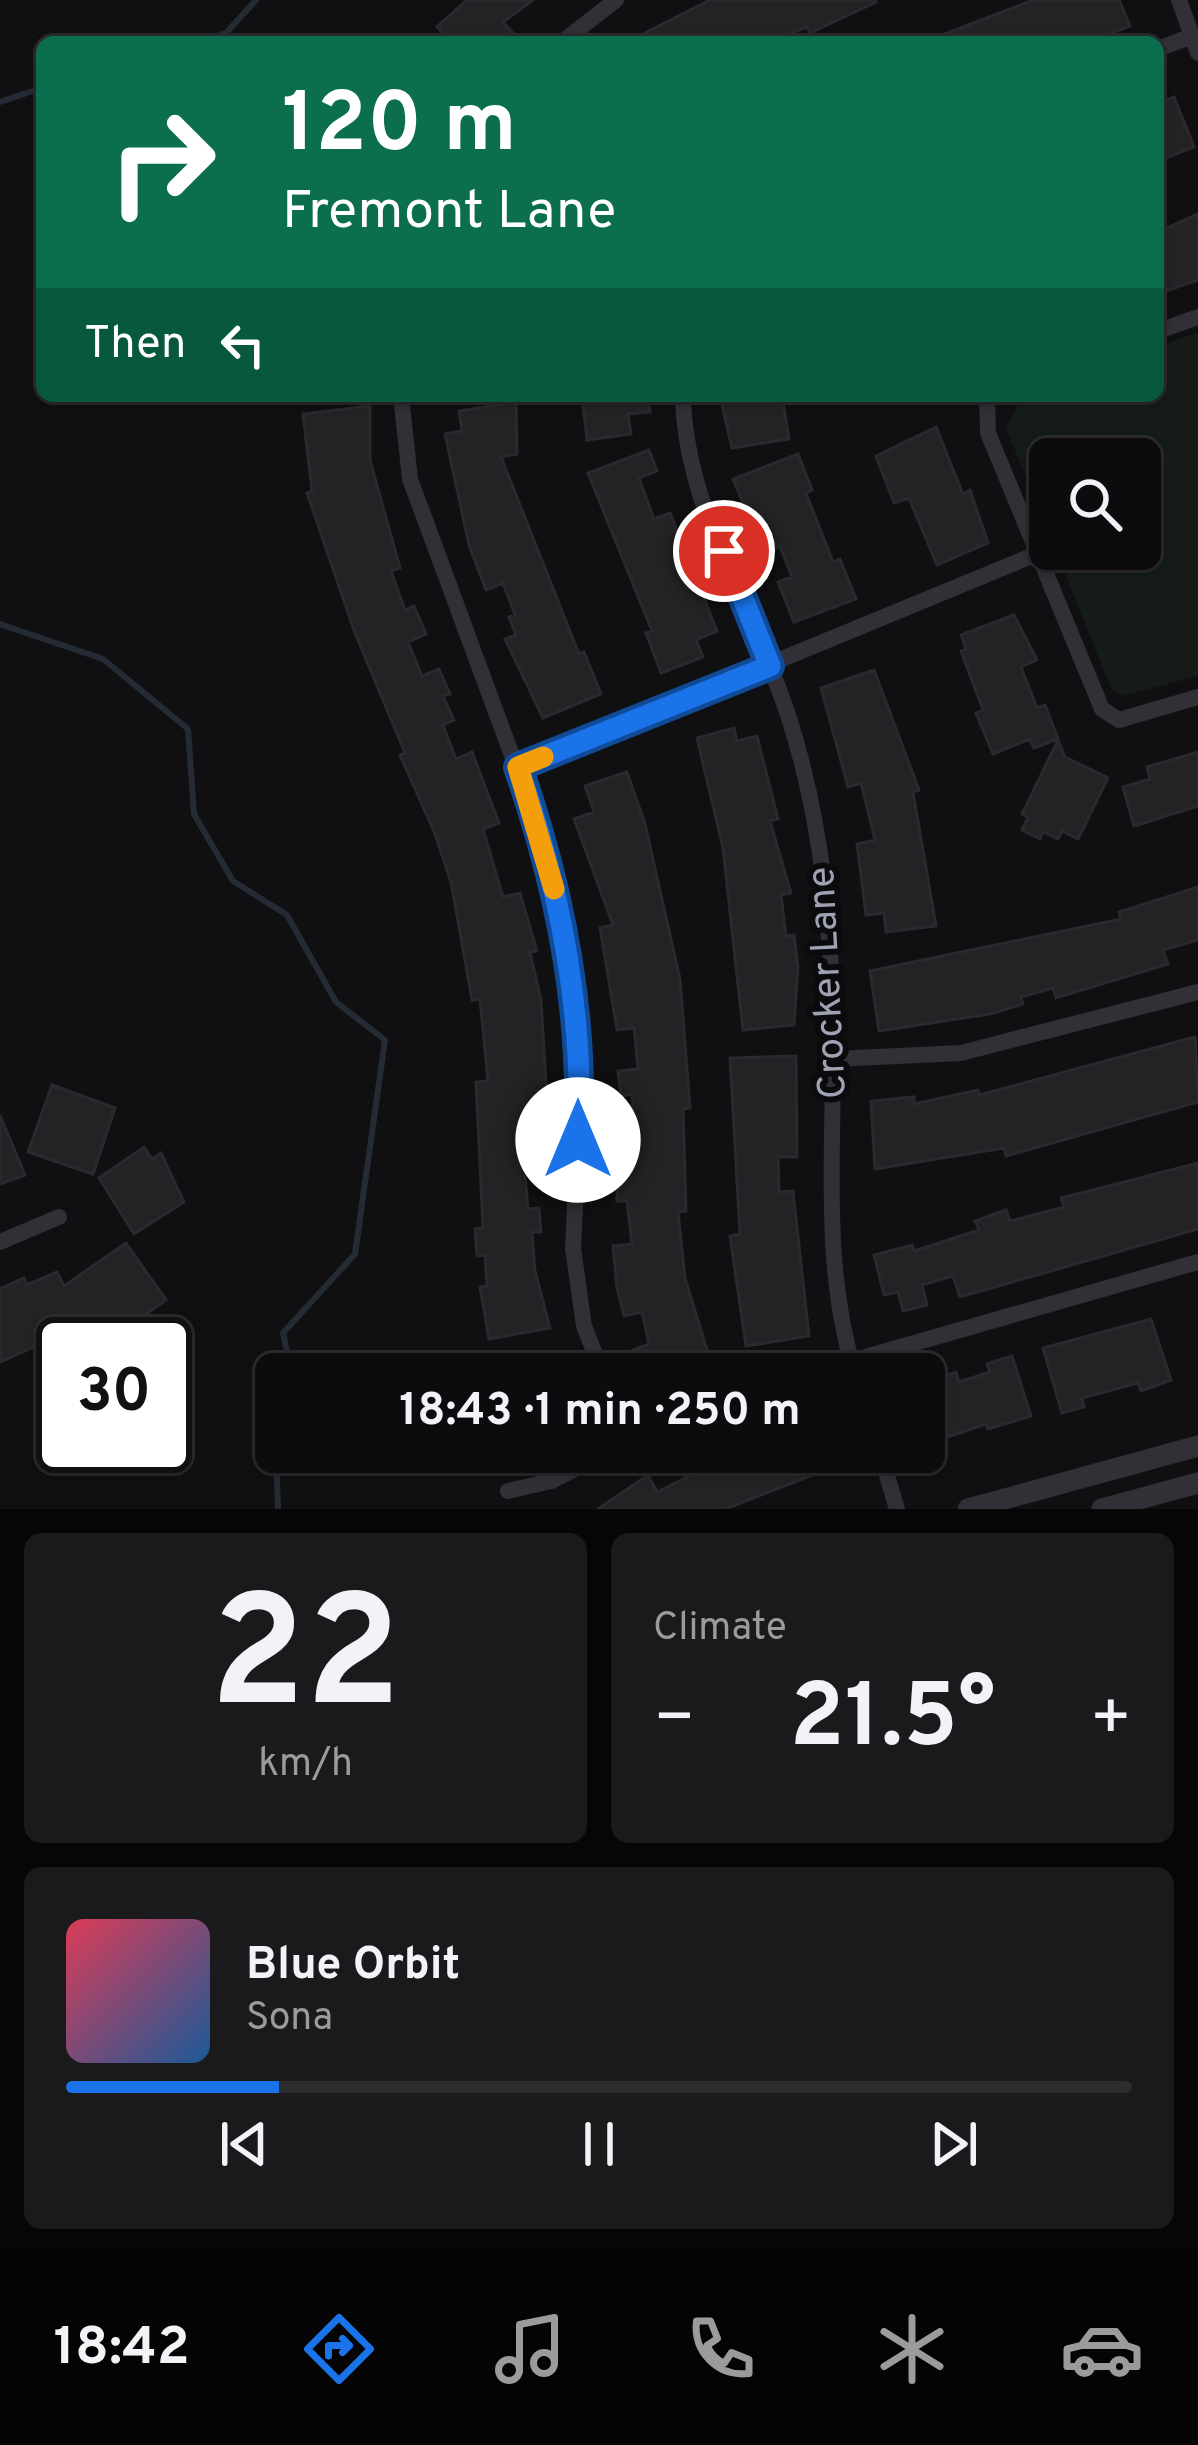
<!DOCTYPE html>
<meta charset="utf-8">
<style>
:root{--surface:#0c0b0d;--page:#1a191b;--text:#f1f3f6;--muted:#9a9b9d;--line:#2c2b2e;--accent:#1a73e8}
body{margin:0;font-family:Overpass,sans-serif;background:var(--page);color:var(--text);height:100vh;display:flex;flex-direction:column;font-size:45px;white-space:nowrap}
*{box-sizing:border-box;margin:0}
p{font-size:39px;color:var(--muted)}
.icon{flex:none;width:66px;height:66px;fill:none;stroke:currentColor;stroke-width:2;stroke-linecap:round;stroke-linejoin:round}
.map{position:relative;height:1509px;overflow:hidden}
.drawer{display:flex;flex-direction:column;gap:24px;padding:24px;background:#070607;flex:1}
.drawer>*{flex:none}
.banner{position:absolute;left:36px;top:36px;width:1128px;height:366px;border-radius:18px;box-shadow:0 3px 9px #0004,0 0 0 3px var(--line);background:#0b6e4f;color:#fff;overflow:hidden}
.tools{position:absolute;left:1029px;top:438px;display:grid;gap:24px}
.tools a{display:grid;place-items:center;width:132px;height:132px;border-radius:18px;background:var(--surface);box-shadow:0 3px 9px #0004,0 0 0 3px var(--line);font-size:60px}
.speed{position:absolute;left:36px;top:1317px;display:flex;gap:24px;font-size:60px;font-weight:700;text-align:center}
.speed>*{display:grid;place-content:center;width:156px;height:156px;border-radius:50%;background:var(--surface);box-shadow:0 3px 9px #0004,0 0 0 3px var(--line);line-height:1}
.speed .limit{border:6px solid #111;border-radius:18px;background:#fff;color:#111}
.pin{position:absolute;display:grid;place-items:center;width:102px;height:102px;color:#fff;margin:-51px;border:6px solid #fff;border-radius:50%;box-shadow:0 3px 12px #0007}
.me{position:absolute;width:132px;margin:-66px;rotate:0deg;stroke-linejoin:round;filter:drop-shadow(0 0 9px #0008)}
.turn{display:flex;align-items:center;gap:42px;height:252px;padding:0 48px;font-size:54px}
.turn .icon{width:156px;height:156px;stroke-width:2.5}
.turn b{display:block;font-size:84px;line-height:102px}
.then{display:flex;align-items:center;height:114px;padding:0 48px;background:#0003;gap:24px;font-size:45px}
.big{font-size:90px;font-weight:700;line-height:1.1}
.drawer .widget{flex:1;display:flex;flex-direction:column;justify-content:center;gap:18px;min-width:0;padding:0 42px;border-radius:18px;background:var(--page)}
.drawer .dial{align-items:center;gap:0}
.dial b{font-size:156px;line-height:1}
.song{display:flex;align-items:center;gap:36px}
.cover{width:144px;height:144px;border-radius:18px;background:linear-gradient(135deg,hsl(350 70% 55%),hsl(210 70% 35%))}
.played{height:12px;border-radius:6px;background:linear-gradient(90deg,var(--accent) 20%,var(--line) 20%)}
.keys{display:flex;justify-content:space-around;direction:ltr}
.heat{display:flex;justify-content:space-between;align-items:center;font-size:66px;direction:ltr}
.drawer .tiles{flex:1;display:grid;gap:24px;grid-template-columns:1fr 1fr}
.widget:last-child{grid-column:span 2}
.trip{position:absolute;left:255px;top:1353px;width:690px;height:120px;border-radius:18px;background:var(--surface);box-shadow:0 3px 9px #0004,0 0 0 3px var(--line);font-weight:700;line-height:120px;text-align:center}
.tab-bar{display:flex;height:192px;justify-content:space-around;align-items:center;background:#050405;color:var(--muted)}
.tab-bar .icon{width:84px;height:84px}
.tab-bar .current{color:var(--accent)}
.tab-bar b{font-size:54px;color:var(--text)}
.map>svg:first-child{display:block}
.green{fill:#151c17}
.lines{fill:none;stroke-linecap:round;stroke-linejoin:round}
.stream{stroke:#252b35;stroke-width:6}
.building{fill:#232225;stroke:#2a292d;stroke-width:3}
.minor{stroke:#303036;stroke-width:16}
.tertiary{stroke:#303036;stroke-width:21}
.route-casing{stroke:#114b97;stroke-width:30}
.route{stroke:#1a73e8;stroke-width:21}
.slow{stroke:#f59e0b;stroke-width:21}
.labels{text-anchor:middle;stroke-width:12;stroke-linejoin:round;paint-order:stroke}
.street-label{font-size:39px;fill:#9fa2b3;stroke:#0b0a0c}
</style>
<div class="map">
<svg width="1198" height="1509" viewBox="0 0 1198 1509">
<rect width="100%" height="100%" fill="#100f11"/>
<!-- green -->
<path class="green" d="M 1198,332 L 1198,676 L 1122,696 L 1111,688 L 1055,549 L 1140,549 L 1140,459 L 1050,459 L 1050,537 L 1006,428 L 1019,403 L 1035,396 L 1158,396 L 1158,347 Z"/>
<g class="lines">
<!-- stream -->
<path class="stream" d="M 197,42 L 226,33 L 256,0
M 0,102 L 42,88
M 0,624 L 103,659 L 188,729 L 194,814 L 233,881 L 287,915 L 336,1002 L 385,1040 L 355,1254 L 283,1333 L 292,1374
M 276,1452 L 278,1509"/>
</g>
<!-- building -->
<path class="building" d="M 467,0 L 533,0 L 503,22 L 521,42 L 450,42 L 437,27 Z
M 710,0 L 875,0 L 876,2 L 810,33 L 807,27 L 769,42 L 627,42 Z
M 1033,0 L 1119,0 L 1130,26 L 1089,42 L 924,42 Z
M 1174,97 L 1194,147 L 1158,161 L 1158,104 Z
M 1198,214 L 1198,280 L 1158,294 L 1158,232 Z
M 582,396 L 648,396 L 650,412 L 628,414 L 631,434 L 587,440 Z
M 754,396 L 782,396 L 789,439 L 732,448 L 721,401 Z
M 516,402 L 517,454 L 501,457 L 579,654 L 584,652 L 601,694 L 543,718 L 505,639 L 516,635 L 509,617 L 515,615 L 503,583 L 486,590 L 469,545 L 445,434 L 462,431 L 459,411 Z
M 370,406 L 370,460 L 400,568 L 391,571 L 405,610 L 414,606 L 426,634 L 408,642 L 422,676 L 439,669 L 450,694 L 443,696 L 454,720 L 443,725 L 456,759 L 472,752 L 499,823 L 483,829 L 503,897 L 520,893 L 537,951 L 530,952 L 541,1000 L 547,1100 L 530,1102 L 544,1173 L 525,1175 L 528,1209 L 539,1208 L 541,1232 L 532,1232 L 535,1271 L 550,1328 L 489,1339 L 480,1287 L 487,1286 L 485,1255 L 477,1256 L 475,1229 L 483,1228 L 476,1082 L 488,1081 L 480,999 L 472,1000 L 451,882 L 435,834 L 400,755 L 405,753 L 355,633 L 307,493 L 312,491 L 303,414 Z
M 936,427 L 963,494 L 970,490 L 988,543 L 937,565 L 909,498 L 894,503 L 876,456 Z
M 649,450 L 657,471 L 639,478 L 654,519 L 670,513 L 717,631 L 696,640 L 703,657 L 661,673 L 646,633 L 652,631 L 588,473 Z
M 798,454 L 812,490 L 806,493 L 833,562 L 840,559 L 856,599 L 794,622 L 778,582 L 792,577 L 780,546 L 764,552 L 733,479 Z
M 1014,615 L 1037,660 L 1021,667 L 1037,708 L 1045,705 L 1058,739 L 1034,748 L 1030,739 L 993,754 L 976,713 L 983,710 L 961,651 L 966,649 L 961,635 Z
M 874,670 L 919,790 L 913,792 L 936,926 L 886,932 L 884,913 L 866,915 L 857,844 L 875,840 L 861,783 L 848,787 L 821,688 Z
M 734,728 L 737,741 L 757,736 L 778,819 L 770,821 L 791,893 L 781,895 L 786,936 L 794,935 L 798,967 L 794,1025 L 743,1030 L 723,848 L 697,738 Z
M 1058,740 L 1065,757 L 1108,778 L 1078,839 L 1062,831 L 1058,839 L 1043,832 L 1040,839 L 1022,830 L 1028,817 L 1022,814 Z
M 1198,752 L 1198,806 L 1134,826 L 1123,787 L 1150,779 L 1147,767 Z
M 627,772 L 645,824 L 680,979 L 690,1108 L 683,1109 L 686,1211 L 678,1212 L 685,1278 L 712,1366 L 691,1374 L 659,1374 L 656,1365 L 641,1371 L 633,1350 L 649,1344 L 642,1312 L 624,1316 L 617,1288 L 613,1246 L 632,1244 L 627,1201 L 617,1201 L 618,1143 L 635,1141 L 632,1094 L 621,1096 L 618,1071 L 638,1069 L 634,1028 L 617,1030 L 600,928 L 613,925 L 574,819 L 594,812 L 585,786 Z
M 1198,887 L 1198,940 L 1163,950 L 1168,964 L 1056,998 L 1053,988 L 1021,997 L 1023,1004 L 990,1014 L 879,1031 L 870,971 L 1121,919 L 1119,912 Z
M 1195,1037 L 1198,1102 L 1006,1156 L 1004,1148 L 875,1169 L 871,1101 L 914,1097 L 914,1104 L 978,1090 L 979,1095 Z
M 796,1056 L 797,1157 L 778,1157 L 779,1192 L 793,1191 L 809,1336 L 746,1346 L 730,1236 L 740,1234 L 730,1058 Z
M 52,1085 L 115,1108 L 93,1174 L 28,1152 Z
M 0,1115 L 25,1175 L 0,1184 Z
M 144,1147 L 152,1159 L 161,1153 L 184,1202 L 134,1234 L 99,1178 Z
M 1198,1163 L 1198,1229 L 960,1297 L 953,1276 L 922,1285 L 927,1305 L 903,1311 L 898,1292 L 884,1295 L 874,1255 L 912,1245 L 914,1251 L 979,1230 L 975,1221 L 1006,1210 L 1010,1221 L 1064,1207 L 1061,1198 Z
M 126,1243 L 166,1300 L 113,1338 L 99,1318 L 0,1362 L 0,1289 L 24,1278 L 27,1285 L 57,1272 L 64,1286 Z
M 1151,1319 L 1171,1380 L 1141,1391 L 1138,1383 L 1082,1398 L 1084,1407 L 1062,1413 L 1043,1348 Z
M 558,1354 L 565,1374 L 509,1374 L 508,1372 Z
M 1012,1356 L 1031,1416 L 988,1429 L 986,1424 L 924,1445 L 924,1390 L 934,1386 L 932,1381 L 956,1372 L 959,1382 L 990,1372 L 987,1364 Z
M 696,1452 L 834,1452 L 838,1465 L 725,1509 L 598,1509 L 648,1475 L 657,1492 L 693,1474 L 686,1457 Z"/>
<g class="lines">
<!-- minor -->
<path class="minor" d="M 1179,0 L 1198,53
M 562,42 L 616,0
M 1158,49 L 1192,36
M 1158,331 L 1198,317
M 401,396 L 410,479 L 545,845 L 573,977 L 580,1107 L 573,1248 L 584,1326 L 603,1374
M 683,396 C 685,508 754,610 788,715 C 824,825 833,942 833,1057 C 833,1163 823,1271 855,1374
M 987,396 L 988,433 L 1102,709 L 1119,720 L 1198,697
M 518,768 L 1034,555
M 833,1059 L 961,1053 L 1198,992
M 0,1242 L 59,1217
M 806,1374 L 1198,1262
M 880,1452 L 897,1509
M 508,1491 L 551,1481 L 608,1452"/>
<!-- tertiary -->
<path class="tertiary" d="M 968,1509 L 1198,1446
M 1102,1509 L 1198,1483"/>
</g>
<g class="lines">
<defs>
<path id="route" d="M 578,1140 C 585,1012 560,888 518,767 L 770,666 L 724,551"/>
</defs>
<!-- route casing -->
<use href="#route" class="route-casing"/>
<!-- route -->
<use href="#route" class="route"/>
<!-- slow -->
<path class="slow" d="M 543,757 L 518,767 L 554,889"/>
</g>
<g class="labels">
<!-- street labels -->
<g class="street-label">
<text transform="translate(825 983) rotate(-93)" y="14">Crocker Lane</text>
</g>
</g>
</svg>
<div class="tools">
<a><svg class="icon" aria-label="search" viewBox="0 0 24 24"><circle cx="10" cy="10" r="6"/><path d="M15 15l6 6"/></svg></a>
</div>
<div class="speed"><div class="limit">30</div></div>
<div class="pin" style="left:724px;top:551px;background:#d93025"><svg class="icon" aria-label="arrive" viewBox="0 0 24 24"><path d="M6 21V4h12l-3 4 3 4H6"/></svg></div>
<svg class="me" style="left:578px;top:1140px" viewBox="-20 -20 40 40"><circle r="19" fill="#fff"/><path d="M0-13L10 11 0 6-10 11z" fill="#1a73e8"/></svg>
<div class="trip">18:43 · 1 min · 250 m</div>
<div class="banner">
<div class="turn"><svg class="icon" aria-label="right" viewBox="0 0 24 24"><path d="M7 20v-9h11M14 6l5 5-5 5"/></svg><div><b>120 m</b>Fremont Lane</div></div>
<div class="then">Then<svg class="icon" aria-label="left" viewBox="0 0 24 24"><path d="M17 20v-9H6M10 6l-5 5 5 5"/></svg></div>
</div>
</div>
<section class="drawer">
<div class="tiles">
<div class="widget dial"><b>22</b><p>km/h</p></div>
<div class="widget"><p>Climate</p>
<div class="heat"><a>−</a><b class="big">21.5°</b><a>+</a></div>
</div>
<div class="widget">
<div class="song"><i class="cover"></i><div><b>Blue Orbit</b><p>Sona</p></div></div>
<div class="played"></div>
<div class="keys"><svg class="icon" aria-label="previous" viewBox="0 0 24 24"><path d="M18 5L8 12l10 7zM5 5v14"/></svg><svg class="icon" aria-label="pause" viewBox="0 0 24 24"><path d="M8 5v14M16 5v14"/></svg><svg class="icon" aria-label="next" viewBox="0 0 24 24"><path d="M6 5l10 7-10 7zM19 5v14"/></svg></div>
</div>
</div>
</section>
<nav class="tab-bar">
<b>18:42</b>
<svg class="icon current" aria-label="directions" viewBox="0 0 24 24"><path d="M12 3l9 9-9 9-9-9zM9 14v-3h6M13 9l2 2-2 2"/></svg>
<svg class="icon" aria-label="music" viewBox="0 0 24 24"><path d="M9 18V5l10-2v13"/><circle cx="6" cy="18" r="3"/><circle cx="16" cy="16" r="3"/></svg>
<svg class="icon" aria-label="phone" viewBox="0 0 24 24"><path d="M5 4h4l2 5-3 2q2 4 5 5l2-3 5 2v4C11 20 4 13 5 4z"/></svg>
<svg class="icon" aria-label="climate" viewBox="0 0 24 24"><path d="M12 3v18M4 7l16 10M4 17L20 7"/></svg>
<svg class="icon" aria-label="car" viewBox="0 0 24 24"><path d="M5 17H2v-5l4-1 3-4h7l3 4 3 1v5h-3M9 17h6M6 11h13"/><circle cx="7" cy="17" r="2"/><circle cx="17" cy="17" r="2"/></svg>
</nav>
